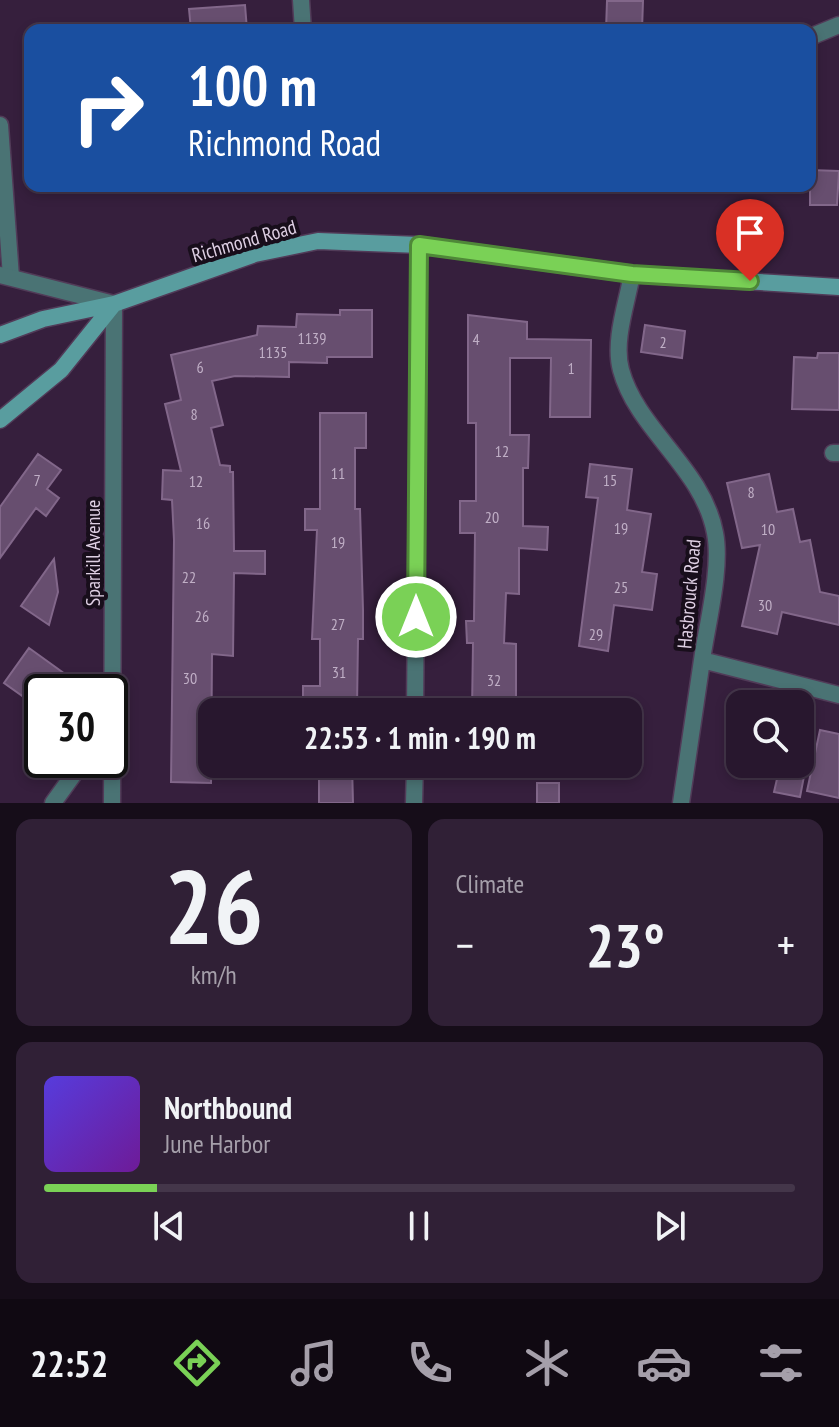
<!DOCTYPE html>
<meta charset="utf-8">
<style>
:root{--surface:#28172e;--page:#302036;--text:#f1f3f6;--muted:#a59faa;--line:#44364a;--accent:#7ad156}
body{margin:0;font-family:"PT Sans Narrow",sans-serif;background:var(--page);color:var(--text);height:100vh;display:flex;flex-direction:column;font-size:30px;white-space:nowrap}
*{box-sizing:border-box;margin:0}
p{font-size:26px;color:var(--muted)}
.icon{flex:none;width:44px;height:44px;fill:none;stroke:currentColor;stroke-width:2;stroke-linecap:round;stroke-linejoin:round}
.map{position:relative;height:803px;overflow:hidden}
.panel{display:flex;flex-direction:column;gap:16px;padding:16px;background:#160d19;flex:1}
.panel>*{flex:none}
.hud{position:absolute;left:24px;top:24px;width:792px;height:168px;border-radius:16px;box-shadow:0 4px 12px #0003,0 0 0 2px var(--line);background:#1a4fa0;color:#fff;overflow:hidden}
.controls{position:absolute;left:726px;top:690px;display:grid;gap:16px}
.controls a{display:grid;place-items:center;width:88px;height:88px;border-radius:16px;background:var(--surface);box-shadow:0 4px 12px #0003,0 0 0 2px var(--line);font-size:40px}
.speed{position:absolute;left:24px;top:674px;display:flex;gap:16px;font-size:40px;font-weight:700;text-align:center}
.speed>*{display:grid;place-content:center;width:104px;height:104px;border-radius:50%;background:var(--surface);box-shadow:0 4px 12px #0003,0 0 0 2px var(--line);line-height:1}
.speed .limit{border:4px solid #111;border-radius:12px;background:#fff;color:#111}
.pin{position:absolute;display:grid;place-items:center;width:68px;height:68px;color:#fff;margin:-82px -34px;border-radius:50% 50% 50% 0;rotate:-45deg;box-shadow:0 0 8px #0007}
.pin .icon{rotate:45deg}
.me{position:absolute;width:88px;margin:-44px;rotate:0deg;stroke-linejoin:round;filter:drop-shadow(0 0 6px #0008)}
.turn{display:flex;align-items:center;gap:28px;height:168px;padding:0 32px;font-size:36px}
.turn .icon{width:104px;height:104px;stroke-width:2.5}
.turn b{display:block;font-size:56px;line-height:68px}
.big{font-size:60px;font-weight:700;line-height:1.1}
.panel .tile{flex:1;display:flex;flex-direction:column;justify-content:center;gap:12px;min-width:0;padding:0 28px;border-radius:16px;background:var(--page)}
.panel .dial{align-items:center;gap:0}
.dial b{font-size:104px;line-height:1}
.song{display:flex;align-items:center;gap:24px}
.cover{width:96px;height:96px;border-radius:12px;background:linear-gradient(135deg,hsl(250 70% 55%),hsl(280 70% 35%))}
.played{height:8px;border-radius:4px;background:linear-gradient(90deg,var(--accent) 15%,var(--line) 15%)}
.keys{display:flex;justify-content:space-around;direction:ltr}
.heat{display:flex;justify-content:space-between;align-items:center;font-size:44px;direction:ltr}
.panel .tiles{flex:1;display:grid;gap:16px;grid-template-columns:1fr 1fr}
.tile:last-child{grid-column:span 2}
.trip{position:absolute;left:198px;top:698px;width:444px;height:80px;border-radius:16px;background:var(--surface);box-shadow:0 4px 12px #0003,0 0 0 2px var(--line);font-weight:700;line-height:80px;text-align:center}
.tab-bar{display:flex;height:128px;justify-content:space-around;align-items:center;background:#100912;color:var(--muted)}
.tab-bar .icon{width:56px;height:56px}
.tab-bar .on{color:var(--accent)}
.tab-bar b{font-size:36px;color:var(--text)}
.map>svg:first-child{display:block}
.building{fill:#674e6f;stroke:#82678a;stroke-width:2}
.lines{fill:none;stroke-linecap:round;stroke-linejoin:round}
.minor-casing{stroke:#513b58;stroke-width:19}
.tertiary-casing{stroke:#513b58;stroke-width:19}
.secondary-casing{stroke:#513b58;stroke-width:19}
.minor{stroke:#4a7374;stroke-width:16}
.tertiary{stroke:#4a7374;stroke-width:16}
.secondary{stroke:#599d9f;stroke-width:16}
.route-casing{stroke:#4f8838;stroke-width:20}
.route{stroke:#7ad156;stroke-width:14}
.labels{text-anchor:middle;stroke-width:8;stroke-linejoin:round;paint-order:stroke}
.number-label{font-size:16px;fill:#c0afc6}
.street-label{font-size:20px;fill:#decfe3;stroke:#180e1b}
</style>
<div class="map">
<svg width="839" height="803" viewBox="0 0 839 803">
<rect width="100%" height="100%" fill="#361f3d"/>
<!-- building -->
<path class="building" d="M 607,1 L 643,1 L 642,30 L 606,30 Z
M 245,5 L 247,30 L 191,30 L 189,9 Z
M 810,170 L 839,171 L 837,205 L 810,205 Z
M 340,310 L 372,310 L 372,357 L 327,357 L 327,363 L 289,362 L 289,377 L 235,376 L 212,381 L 223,425 L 211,428 L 220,465 L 230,466 L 230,472 L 233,472 L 234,551 L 265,551 L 265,574 L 234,573 L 233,656 L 212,654 L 211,783 L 171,782 L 174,540 L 172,500 L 162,499 L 163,470 L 181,471 L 165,404 L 181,400 L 171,355 L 257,335 L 258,326 L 296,327 L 297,314 L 340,315 Z
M 468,315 L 527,322 L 527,339 L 591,340 L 590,417 L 550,417 L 551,358 L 510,358 L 510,435 L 529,435 L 528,468 L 523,468 L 523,526 L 548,527 L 547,550 L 519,548 L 519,594 L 506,593 L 504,643 L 516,644 L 516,709 L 508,712 L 472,711 L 473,643 L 467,643 L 466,621 L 474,621 L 475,533 L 460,533 L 460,501 L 476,501 L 476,423 L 468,423 Z
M 645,325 L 685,331 L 682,358 L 641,352 Z
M 818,353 L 839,353 L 839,410 L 792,409 L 794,357 L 817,358 Z
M 320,413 L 366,413 L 366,448 L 355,448 L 355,509 L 360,509 L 363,610 L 363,639 L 358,639 L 357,707 L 303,707 L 303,686 L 320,686 L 320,639 L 312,639 L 317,530 L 305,530 L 305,509 L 320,509 Z
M 38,454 L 61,470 L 47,489 L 59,498 L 46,516 L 36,508 L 0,558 L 0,507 Z
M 590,464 L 632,469 L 627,510 L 651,514 L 642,572 L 657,574 L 652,610 L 614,605 L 608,651 L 579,646 L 598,498 L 586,497 Z
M 769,474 L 777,512 L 793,509 L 800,542 L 810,540 L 820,592 L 839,596 L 839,625 L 782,612 L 777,634 L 742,626 L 760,545 L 742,548 L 727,483 Z
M 54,559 L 58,592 L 49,625 L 21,606 Z
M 29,648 L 65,674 L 52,692 L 42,692 L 42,710 L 4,683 Z
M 820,730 L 839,734 L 839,798 L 807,791 Z
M 319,764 L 352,764 L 353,803 L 319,803 Z
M 780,766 L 805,771 L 800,797 L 774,792 Z
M 537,783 L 559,783 L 559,803 L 537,803 Z"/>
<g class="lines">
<defs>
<path id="minor" d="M 301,0 L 303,30
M 810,37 L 839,25
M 0,125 L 11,277
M 632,274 C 627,303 613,341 621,370 C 637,430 703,468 715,533 C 722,568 707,624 702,660 L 839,695
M 833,453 L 839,453
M 415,712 L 419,245
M 53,803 L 84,760
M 112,803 L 114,304
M 414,803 L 415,764
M 681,803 L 702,660"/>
<path id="tertiary" d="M 0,275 L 114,304"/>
<path id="secondary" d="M 0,335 L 43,319 L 114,304 L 255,254 L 318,241 L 419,245 L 632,274 L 839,287
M 0,420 L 61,370 L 114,304"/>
</defs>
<!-- minor casing -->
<use href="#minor" class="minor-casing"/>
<!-- tertiary casing -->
<use href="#tertiary" class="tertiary-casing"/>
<!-- secondary casing -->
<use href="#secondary" class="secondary-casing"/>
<!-- minor -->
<use href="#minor" class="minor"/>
<!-- tertiary -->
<use href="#tertiary" class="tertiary"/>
<!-- secondary -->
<use href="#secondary" class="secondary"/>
</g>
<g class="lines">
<defs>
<path id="route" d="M 416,617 L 419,245 L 632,274 L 750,281"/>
</defs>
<!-- route casing -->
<use href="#route" class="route-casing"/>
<!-- route -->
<use href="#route" class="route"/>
</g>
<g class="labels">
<!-- number labels -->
<g class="number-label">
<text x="312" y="344">1139</text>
<text x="476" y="345">4</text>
<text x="663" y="348">2</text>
<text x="273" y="358">1135</text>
<text x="200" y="373">6</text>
<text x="571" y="374">1</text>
<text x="194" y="420">8</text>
<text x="502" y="457">12</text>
<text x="338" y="479">11</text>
<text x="37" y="486">7</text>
<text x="610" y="486">15</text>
<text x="196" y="487">12</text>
<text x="751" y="498">8</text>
<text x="492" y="523">20</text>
<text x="203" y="529">16</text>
<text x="621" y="534">19</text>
<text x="768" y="535">10</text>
<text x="338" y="548">19</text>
<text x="189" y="583">22</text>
<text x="621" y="593">25</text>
<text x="765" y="611">30</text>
<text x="202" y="622">26</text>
<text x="338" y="630">27</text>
<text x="596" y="640">29</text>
<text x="339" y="678">31</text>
<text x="190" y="684">30</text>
<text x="494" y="686">32</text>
</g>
<!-- street labels -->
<g class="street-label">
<text transform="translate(244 241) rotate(-16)" y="7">Richmond Road</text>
<text transform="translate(93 553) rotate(-90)" y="7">Sparkill Avenue</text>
<text transform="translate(689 594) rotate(-85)" y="7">Hasbrouck Road</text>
</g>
</g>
</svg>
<div class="controls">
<a><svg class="icon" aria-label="search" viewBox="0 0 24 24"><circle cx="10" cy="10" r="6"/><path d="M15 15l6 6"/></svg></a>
</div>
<div class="speed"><div class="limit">30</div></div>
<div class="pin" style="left:750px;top:281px;background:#d93025"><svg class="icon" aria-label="arrive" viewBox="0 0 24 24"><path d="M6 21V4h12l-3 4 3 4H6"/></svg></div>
<svg class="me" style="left:416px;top:617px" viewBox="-20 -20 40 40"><circle r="17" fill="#7ad156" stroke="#fff" stroke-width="3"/><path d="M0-11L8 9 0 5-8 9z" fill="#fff"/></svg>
<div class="trip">22:53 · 1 min · 190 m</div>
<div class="hud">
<div class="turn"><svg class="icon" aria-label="right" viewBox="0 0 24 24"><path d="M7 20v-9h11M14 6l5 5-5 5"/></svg><div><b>100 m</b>Richmond Road</div></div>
</div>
</div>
<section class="panel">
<div class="tiles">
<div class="tile dial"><b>26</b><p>km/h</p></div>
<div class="tile"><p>Climate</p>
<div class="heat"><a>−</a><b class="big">23°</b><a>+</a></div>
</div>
<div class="tile">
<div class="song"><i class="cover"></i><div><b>Northbound</b><p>June Harbor</p></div></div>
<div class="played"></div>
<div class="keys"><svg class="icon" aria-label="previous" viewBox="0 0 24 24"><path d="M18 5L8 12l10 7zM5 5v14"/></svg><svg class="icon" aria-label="pause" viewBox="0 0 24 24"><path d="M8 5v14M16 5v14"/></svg><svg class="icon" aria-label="next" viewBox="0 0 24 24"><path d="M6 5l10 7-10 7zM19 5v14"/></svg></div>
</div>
</div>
</section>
<nav class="tab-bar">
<b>22:52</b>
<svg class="icon on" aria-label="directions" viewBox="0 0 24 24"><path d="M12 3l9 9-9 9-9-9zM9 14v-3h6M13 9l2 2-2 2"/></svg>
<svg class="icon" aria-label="music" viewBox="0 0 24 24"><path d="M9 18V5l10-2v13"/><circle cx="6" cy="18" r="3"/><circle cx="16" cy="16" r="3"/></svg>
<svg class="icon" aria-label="phone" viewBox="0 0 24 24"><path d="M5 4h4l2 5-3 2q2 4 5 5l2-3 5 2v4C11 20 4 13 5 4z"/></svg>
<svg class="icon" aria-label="climate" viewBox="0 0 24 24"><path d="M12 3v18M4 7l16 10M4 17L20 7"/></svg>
<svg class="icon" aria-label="car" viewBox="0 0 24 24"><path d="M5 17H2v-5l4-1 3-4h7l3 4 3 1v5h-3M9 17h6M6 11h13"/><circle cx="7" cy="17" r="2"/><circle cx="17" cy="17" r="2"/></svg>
<svg class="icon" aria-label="filters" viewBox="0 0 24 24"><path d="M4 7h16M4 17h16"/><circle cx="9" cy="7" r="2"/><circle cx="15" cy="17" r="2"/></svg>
</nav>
